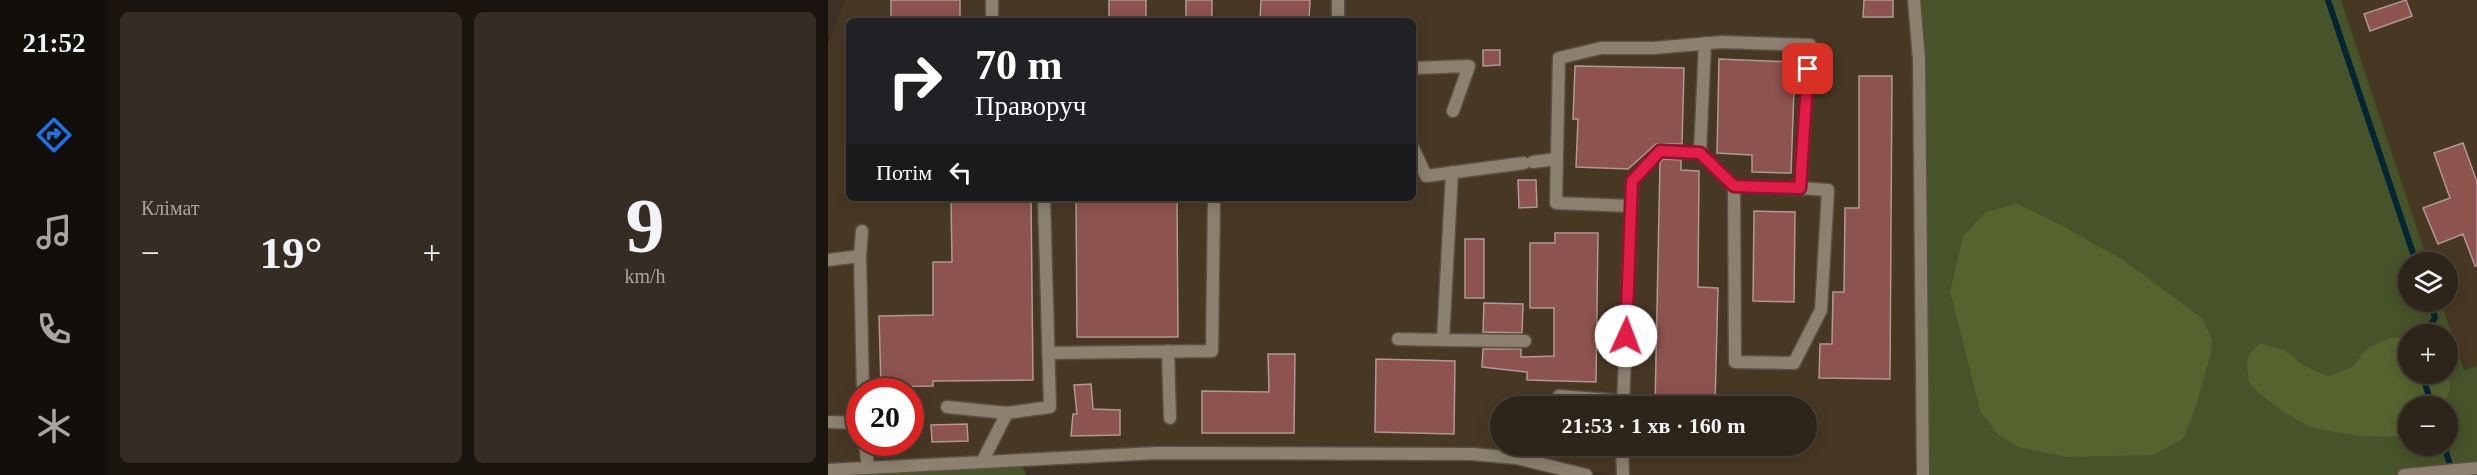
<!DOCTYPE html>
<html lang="uk">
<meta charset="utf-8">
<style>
:root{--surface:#2d251a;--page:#352d23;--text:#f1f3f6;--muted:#a7a5a2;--line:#484239;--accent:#1a73e8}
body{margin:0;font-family:Georgia,serif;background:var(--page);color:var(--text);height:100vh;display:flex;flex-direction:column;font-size:22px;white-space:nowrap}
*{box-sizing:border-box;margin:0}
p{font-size:20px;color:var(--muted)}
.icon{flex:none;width:33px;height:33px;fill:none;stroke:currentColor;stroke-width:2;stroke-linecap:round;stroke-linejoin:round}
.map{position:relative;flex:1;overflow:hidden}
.panel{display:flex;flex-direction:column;gap:12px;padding:12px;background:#19140e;width:720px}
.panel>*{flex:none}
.guide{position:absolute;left:18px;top:18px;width:570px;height:183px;border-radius:9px;box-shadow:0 3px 15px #0003,0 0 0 2px var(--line);background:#202124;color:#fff;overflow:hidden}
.controls{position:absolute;left:1570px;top:252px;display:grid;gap:12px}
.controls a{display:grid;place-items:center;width:60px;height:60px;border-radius:50%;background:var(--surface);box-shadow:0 3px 15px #0003,0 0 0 2px var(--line);font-size:30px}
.speed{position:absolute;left:18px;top:378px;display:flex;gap:12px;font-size:30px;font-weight:700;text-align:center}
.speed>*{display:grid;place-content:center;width:78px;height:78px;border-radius:50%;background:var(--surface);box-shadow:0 3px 15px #0003,0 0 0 2px var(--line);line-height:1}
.speed .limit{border:9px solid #d22;background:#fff;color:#111}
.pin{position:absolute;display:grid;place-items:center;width:51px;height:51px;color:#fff;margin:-26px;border-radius:12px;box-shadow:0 3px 9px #0006}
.me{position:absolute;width:66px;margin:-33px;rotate:2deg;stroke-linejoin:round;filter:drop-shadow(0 0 4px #0008)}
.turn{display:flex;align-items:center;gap:21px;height:126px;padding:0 30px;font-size:27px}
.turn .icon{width:78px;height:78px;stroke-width:2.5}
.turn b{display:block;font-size:42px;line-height:51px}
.then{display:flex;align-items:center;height:57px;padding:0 30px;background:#0003;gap:12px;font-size:22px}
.big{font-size:45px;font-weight:700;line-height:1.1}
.panel .widget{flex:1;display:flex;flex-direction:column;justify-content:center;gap:9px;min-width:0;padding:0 21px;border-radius:9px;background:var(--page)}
.panel .dial{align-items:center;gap:0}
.dial b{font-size:78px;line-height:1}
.heat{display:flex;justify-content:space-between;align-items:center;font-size:33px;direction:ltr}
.panel .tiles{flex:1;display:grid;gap:12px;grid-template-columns:repeat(2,1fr)}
.trip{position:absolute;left:662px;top:396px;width:327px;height:60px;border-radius:30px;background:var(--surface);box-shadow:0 3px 15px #0003,0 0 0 2px var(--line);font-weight:700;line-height:60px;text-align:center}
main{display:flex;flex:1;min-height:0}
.tab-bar{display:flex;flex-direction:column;width:108px;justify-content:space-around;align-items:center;background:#120f0a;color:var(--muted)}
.tab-bar .icon{width:42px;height:42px}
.tab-bar .active{color:var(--accent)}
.tab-bar b{font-size:27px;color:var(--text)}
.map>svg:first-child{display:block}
.built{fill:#473824;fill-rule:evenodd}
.green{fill:#475329;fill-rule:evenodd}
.forest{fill:#55642f}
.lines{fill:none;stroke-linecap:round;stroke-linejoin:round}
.stream{stroke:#022634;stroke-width:6}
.building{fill:#8d534e;stroke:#af9895;stroke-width:1.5}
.lane-casing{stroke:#595044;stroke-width:15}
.lane{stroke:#8c806f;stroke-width:12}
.route-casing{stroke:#92132f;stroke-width:15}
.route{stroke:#e11d48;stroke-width:10}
</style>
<main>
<nav class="tab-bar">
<b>21:52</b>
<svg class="icon active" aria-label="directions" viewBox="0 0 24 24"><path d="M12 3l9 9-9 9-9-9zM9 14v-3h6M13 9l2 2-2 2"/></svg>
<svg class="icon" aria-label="music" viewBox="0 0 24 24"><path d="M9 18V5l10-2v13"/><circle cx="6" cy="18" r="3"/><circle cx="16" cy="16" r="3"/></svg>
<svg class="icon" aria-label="phone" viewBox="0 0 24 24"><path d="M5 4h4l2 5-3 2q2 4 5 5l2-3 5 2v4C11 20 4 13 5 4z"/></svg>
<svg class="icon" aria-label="climate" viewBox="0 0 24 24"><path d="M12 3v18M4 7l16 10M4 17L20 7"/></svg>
</nav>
<section class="panel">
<div class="tiles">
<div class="widget"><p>Клімат</p>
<div class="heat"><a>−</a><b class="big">19°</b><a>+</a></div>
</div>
<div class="widget dial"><b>9</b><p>km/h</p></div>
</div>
</section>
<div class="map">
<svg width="1649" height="475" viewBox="0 0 1649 475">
<rect width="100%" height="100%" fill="#3c3123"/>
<!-- built -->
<path class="built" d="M 17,0 L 1082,0 L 1086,58 L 1093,475 L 783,475 L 691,456 L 645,449 L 0,466 L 0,43 ZM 21,21 L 585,21 L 585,198 L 21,198 ZM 32,392 L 82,392 L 82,442 L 32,442 ZM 672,406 L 978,406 L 978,446 L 672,446 Z
M 1513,0 L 1649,0 L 1649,366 L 1636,370 L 1613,302 L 1620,302 L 1620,262 L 1600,262 Z"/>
<!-- green -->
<path class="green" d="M 1082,0 L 1513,0 L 1600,262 L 1581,262 L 1581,302 L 1613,302 L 1636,370 L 1649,366 L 1649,475 L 1093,475 L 1086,58 ZM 1188,204 L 1233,225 L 1294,259 L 1374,318 L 1169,434 L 1152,411 L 1122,292 ZM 1581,334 L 1620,334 L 1619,374 L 1623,387 L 1616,406 L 1620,406 L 1620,446 L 1581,446 L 1581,433 L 1573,436 L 1543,437 L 1455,350 L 1475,365 L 1500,376 L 1524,367 L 1539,348 L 1561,338 L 1581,337 Z
M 190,454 L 198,475 L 0,475 Z"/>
<!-- forest -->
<path class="forest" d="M 1189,204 L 1233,225 L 1294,259 L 1374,318 L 1384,340 L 1383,353 L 1367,409 L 1355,439 L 1325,455 L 1238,457 L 1190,447 L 1169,434 L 1152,411 L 1122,292 L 1135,236 L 1158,212 Z
M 1581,337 L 1581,374 L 1619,374 L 1623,387 L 1616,406 L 1581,406 L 1581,433 C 1561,442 1503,433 1481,426 C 1469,422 1428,394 1422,383 C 1420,381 1421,377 1420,374 C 1418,359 1419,353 1433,344 L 1456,350 L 1475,365 L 1500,376 L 1524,367 L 1539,348 L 1561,338 Z"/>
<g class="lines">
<!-- stream -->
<path class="stream" d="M 1500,0 L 1588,262
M 1598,334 L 1607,317 L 1602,302
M 1581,346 L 1581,349
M 1594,374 L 1604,406
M 1616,446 L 1624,471"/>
</g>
<!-- building -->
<path class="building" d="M 63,0 L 132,0 L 132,21 L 63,21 Z
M 281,0 L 318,0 L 318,21 L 281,21 Z
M 358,0 L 384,0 L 384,21 L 358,21 Z
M 433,0 L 482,0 L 481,21 L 432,21 Z
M 1036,0 L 1065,0 L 1065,17 L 1035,17 Z
M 1578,0 L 1584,16 L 1542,31 L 1536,14 Z
M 655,50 L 672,50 L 672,65 L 655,66 Z
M 891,59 L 967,62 L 963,173 L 924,172 L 924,155 L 889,153 Z
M 747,66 L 856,68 L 854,144 L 828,144 L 800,169 L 748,167 L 750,119 L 745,119 Z
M 1031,76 L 1064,76 L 1062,379 L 991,378 L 992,344 L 1004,344 L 1005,292 L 1016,292 L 1017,208 L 1031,208 Z
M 1635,143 L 1649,182 L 1649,266 L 1647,266 L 1635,234 L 1610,244 L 1595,208 L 1622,198 L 1606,153 Z
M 835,159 L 853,160 L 853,170 L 871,171 L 870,287 L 890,288 L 887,406 L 827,406 L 832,163 Z
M 690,180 L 708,180 L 709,207 L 691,208 Z
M 123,198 L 203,198 L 205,380 L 105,381 L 105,386 L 53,387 L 51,316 L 105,315 L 105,262 L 124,262 Z
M 248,198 L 349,198 L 350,337 L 249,337 Z
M 926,211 L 967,212 L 966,302 L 925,301 Z
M 727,233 L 770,233 L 768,382 L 699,380 L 699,372 L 654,367 L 655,349 L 693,349 L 693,357 L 726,356 L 726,308 L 702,308 L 702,243 L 727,243 Z
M 637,239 L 656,239 L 656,298 L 637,298 Z
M 656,303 L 695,304 L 694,333 L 655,332 Z
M 440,354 L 467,354 L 466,433 L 374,433 L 374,391 L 441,392 Z
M 548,359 L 627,361 L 626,434 L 547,432 Z
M 263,384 L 265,409 L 292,410 L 292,435 L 243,436 L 245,414 L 249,414 L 246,385 Z
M 139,424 L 140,441 L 104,442 L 103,425 Z"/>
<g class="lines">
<defs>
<path id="lane" d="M 1086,0 L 1091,59 L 1095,475
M 164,21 L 164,0
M 510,21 L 510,0
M 585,68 L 641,66 L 625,111
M 585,148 L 598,176 L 696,163
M 872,153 L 877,43
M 705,162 L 729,159
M 624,172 L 615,340 L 697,341
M 906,186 L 972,188
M 34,231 L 32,256 L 35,392
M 0,260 L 32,256
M 570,339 L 615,340
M 340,351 L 342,418
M 220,353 L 384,351 L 386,198
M 731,396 L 796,401
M 795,406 L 804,181 L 832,151 L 872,153 L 906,186 L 907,362 L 966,363 L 993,310 L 1000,190 L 972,188 L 982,45 L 894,42 L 826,48 L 773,48 L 731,58 L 728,203 L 803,206
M 119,407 L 179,413 L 222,407 L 216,198
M 0,422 L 32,423
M 37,442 L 40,468
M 794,446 L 795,475
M 154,462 L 179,413
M 0,470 L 328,453 L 644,454 L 689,458 L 758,475
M 1576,475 L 1649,468"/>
</defs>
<!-- lane casing -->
<use href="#lane" class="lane-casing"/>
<!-- lane -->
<use href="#lane" class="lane"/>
</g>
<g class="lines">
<defs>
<path id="route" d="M 798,336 L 804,181 L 832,151 L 872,153 L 906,186 L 972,188 L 980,69"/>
</defs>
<!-- route casing -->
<use href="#route" class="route-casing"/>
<!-- route -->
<use href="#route" class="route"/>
</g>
</svg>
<div class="controls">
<a><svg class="icon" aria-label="layers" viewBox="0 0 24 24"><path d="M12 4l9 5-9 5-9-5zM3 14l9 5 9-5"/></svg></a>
<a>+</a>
<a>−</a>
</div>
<div class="speed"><div class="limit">20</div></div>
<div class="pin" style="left:980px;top:69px;background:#d93025"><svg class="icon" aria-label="arrive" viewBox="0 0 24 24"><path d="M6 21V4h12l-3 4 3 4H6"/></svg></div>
<svg class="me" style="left:798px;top:336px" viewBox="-20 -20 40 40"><circle r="19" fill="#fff"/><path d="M0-13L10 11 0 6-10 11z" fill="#e11d48"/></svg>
<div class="trip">21:53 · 1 хв · 160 m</div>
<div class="guide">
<div class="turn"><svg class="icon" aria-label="right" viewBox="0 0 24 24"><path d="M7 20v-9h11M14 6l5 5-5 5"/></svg><div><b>70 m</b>Праворуч</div></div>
<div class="then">Потім<svg class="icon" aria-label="left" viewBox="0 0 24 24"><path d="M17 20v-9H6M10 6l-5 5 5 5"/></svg></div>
</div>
</div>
</main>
